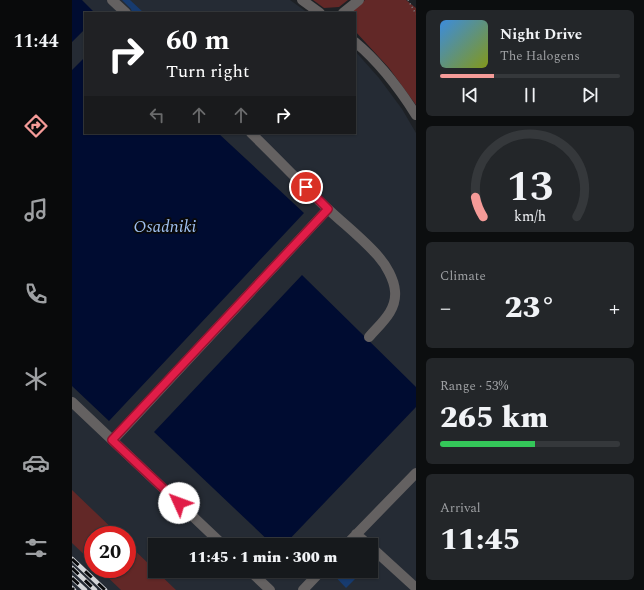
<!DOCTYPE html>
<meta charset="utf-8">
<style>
:root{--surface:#16191c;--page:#232629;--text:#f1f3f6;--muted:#9ea0a3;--line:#35383b;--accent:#f59b98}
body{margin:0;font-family:Spectral,serif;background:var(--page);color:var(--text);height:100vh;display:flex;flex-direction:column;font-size:15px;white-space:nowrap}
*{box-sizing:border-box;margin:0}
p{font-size:13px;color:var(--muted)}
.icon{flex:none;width:22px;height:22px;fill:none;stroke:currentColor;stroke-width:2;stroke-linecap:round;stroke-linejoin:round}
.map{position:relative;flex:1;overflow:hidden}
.panel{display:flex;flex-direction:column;gap:10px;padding:10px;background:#0c0e0f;width:228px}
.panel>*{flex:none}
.hud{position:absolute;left:12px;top:12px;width:272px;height:122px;border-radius:0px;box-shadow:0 1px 3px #0004,0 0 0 1px var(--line);background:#202124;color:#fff;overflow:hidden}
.speed{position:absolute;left:12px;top:526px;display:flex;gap:8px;font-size:20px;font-weight:700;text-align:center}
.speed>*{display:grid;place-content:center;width:52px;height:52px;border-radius:50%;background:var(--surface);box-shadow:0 1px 3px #0004,0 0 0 1px var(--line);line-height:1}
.speed .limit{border:6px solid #d22;background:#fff;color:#111}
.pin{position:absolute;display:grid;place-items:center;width:34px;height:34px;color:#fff;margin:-17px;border:2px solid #fff;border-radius:50%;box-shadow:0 1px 4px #0007}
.me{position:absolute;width:44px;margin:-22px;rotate:313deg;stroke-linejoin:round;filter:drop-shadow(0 0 3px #0008)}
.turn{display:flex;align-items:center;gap:14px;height:84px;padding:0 16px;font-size:18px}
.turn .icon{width:52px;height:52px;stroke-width:2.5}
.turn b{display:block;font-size:28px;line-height:34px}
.lanes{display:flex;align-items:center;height:38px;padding:0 16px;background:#0003;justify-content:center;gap:20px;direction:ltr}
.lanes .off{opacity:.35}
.big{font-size:30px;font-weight:800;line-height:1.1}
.panel .tile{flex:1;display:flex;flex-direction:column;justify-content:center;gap:6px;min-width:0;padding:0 14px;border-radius:6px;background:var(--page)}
.panel .dial{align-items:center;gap:0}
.dial svg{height:104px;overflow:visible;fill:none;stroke:var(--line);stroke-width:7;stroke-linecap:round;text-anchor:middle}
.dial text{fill:var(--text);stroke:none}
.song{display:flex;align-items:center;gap:12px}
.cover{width:48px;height:48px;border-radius:6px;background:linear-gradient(135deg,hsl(210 70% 55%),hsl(70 70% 35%))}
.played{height:4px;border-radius:2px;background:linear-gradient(90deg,var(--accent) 30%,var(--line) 30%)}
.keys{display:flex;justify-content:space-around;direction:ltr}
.heat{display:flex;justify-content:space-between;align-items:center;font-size:22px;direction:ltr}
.charge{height:6px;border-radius:3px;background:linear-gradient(90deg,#34c759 53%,var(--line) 0)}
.trip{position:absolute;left:76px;top:538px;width:230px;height:40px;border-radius:0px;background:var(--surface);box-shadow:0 1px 3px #0004,0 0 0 1px var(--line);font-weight:800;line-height:40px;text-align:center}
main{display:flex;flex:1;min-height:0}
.tabs{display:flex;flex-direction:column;width:72px;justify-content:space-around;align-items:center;background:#090a0b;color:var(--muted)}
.tabs .icon{width:28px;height:28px}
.tabs .current{color:var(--accent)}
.tabs b{font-size:18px;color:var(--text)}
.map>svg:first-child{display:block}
.built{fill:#252b34;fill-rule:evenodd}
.green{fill:#622827}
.water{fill:#000c31}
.building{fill:#173b6f}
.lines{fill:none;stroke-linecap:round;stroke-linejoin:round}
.path{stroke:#7d8083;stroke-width:1.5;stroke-dasharray:1 3;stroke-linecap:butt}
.minor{stroke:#646161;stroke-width:10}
.rail-casing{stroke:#d3d5d8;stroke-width:4.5}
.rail{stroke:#090a0c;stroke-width:3;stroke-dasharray:9;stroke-linecap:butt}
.route-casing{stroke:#92132f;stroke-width:10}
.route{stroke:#e11d48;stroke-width:7}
.labels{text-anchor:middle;stroke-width:4;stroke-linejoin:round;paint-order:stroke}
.water-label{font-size:17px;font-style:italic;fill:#a0c1f1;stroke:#090a0c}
</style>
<main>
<nav class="tabs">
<b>11:44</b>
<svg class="icon current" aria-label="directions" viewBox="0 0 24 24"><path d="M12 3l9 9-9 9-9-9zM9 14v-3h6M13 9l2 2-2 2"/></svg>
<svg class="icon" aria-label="music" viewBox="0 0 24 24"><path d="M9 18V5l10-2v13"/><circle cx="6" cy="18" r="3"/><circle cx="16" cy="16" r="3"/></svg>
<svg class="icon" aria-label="phone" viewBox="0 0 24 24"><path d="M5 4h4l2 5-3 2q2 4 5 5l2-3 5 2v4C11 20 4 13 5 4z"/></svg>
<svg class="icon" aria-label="climate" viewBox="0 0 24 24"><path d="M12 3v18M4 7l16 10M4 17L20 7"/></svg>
<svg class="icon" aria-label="car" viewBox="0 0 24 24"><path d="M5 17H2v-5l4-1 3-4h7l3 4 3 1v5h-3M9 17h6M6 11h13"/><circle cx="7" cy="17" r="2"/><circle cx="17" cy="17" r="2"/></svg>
<svg class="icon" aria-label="filters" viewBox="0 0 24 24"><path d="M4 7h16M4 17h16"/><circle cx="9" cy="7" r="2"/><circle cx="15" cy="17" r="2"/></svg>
</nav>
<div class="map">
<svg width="344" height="590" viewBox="0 0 344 590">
<rect width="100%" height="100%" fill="#1e2125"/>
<!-- built -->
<path class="built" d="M 0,0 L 218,0 L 236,13 L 13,13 L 13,133 L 283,133 L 283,51 L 307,78 L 330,109 L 344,133 L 344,590 L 0,590 ZM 21,535 L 55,535 L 55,569 L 21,569 ZM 83,545 L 299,545 L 299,571 L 83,571 Z"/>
<!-- green -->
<path class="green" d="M 241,0 L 276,0 L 267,7 L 252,8 Z
M 293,0 L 334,0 L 344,8 L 344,105 L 317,68 L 283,31 L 283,13 L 280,13 L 280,11 Z
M 0,490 L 47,535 L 21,535 L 21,563 L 0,543 Z
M 55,543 L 104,590 L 49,590 L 27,569 L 55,569 Z"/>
<!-- water -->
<path class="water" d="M 0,0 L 10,0 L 23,13 L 13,13 L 13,29 L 0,42 Z
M 13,57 L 13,133 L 146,133 L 232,213 L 37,421 L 0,386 L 0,70 Z
M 230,275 L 344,387 L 344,407 L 212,545 L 201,545 L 82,432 Z"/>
<!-- building -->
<path class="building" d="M 50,0 L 58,0 L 72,13 L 60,13 L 59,9 Z
M 258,571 L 275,571 L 283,579 L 274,588 Z"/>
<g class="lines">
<!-- path -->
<path class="path" d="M 336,0 L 344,14"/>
<!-- minor -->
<path class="minor" d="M 40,0 L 54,13
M 230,0 L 248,13
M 271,13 L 287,0
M 283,42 C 307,62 327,88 344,115
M 179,133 C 205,158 230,185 257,210 C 273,225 291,239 306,256 C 314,265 322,279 323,291 C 325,311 308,324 297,337
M 0,402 L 151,545
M 41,440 L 256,209
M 284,534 L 297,545
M 274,545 L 344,473
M 299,547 L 344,588
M 178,571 L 198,590
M 231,590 L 249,571"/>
<defs>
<path id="rail" d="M 0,559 L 33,590
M 0,568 L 23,590
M 0,578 L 13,590
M 0,588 L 2,590"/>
</defs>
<!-- rail casing -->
<use href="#rail" class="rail-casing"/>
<!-- rail -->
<use href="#rail" class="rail"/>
</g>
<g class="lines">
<defs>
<path id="route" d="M 107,503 L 40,440 L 256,209 L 234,187"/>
</defs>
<!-- route casing -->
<use href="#route" class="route-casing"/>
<!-- route -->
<use href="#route" class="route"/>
</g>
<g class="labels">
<!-- water labels -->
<g class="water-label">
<text x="93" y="232">Osadniki</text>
</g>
</g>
</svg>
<div class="speed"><div class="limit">20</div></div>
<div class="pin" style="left:234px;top:187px;background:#d93025"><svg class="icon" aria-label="arrive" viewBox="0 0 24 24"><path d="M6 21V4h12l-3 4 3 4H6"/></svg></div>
<svg class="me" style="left:107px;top:503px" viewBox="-20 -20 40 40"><circle r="19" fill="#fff"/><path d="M0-13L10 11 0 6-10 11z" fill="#e11d48"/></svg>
<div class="trip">11:45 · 1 min · 300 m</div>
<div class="hud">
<div class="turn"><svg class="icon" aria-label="right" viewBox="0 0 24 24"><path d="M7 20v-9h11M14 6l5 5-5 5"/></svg><div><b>60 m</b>Turn right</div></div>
<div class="lanes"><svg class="icon off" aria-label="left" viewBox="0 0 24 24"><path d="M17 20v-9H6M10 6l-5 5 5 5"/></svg><svg class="icon off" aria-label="ahead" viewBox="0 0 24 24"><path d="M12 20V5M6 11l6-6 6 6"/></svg><svg class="icon off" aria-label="ahead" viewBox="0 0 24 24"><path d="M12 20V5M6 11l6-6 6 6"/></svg><svg class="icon" aria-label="right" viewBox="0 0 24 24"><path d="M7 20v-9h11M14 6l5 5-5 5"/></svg></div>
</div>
</div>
<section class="panel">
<div class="tile">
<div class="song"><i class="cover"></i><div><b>Night Drive</b><p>The Halogens</p></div></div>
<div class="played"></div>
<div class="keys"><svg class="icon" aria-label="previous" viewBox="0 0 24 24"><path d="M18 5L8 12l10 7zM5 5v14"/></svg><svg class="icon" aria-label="pause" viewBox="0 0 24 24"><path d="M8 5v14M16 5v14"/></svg><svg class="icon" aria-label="next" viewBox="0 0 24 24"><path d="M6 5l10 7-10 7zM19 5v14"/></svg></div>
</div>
<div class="tile dial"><svg viewBox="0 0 100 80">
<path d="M14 69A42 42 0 1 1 86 69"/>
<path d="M14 69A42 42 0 0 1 8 54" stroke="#f59b98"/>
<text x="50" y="56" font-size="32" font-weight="700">13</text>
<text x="50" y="72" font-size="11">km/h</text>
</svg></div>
<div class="tile"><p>Climate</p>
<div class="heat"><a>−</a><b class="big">23°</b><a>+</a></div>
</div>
<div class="tile"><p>Range · 53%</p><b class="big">265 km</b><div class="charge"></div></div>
<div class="tile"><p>Arrival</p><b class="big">11:45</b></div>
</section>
</main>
